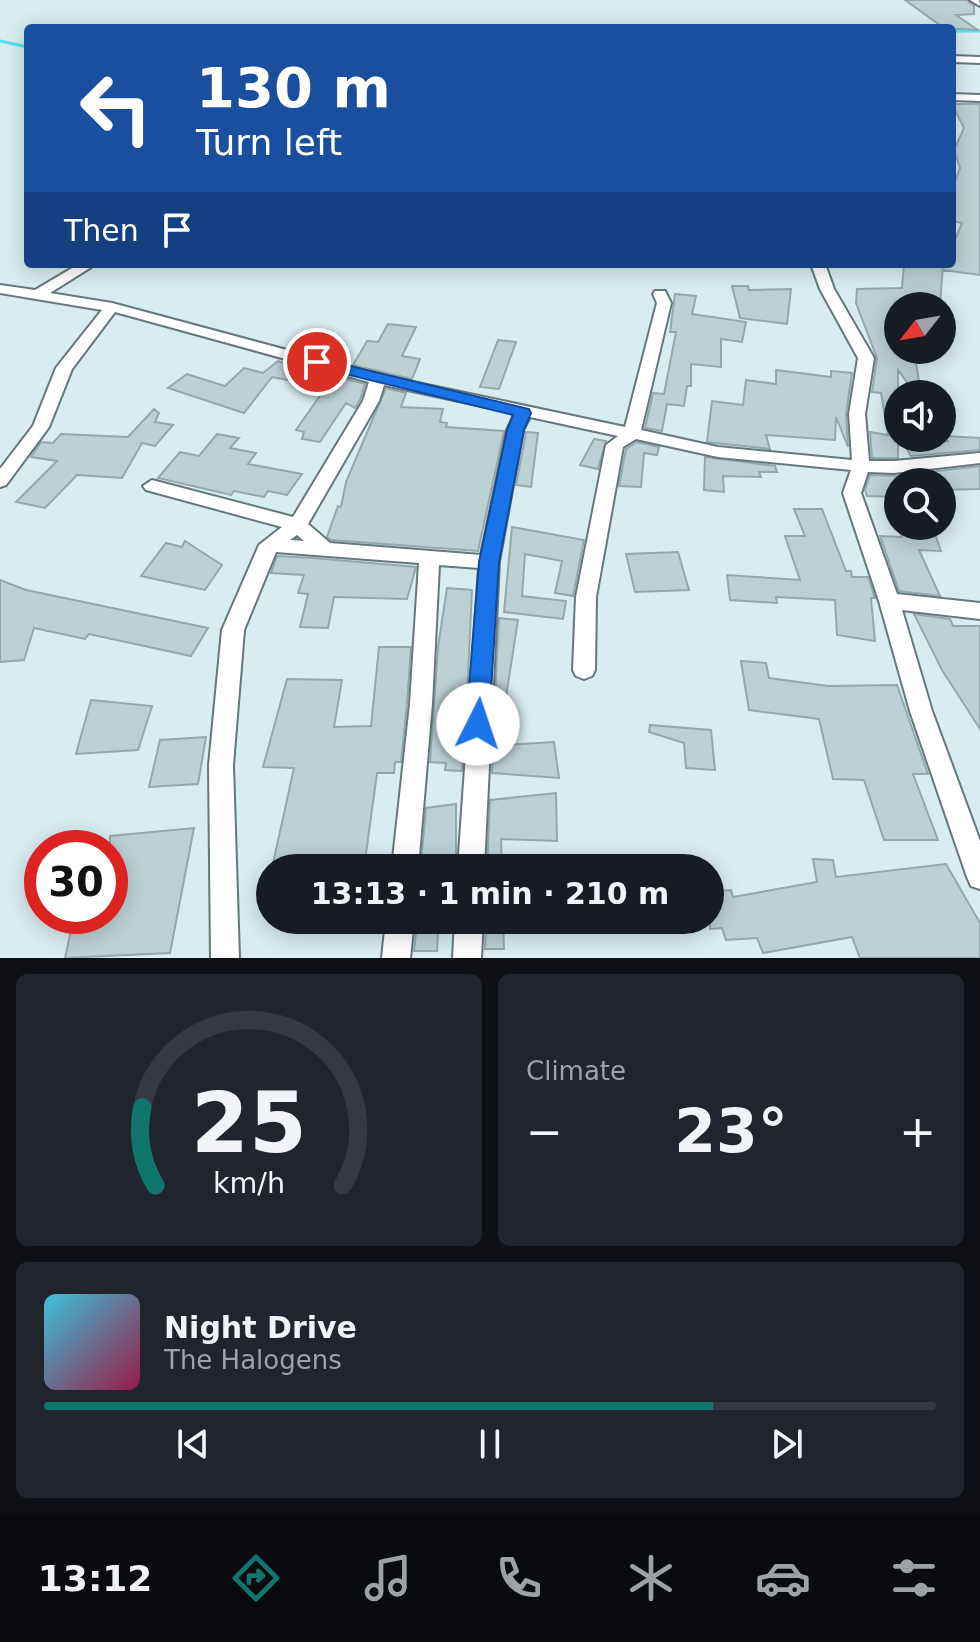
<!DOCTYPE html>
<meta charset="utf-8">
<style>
:root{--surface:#171b24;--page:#20242c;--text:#f1f3f6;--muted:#9ea1a6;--line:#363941;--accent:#0f766e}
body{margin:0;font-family:"DejaVu Sans",sans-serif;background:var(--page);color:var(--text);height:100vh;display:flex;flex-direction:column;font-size:30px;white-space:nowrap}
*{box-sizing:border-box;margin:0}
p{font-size:26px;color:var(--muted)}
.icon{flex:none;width:44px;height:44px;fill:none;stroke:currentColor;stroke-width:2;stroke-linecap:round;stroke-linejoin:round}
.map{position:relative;height:958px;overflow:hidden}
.panel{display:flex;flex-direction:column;gap:16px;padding:16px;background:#0d0f14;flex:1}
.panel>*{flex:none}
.guide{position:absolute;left:24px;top:24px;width:932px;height:244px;border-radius:8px;box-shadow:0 4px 20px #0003;background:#1a4fa0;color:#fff;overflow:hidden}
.needle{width:52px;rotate:239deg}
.buttons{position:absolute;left:884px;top:292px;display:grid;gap:16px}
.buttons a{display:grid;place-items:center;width:72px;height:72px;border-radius:50%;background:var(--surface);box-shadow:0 4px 20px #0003;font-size:40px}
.speed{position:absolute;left:24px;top:830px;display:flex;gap:16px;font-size:40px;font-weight:700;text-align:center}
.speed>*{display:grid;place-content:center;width:104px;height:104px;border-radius:50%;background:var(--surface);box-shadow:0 4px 20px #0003;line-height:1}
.speed .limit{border:12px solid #d22;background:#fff;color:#111}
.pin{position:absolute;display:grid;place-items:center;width:68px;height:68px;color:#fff;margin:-34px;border:4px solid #fff;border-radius:50%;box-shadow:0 2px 8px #0007}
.me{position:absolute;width:88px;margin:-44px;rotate:4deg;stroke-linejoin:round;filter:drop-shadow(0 0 6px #0008)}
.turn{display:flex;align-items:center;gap:28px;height:168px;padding:0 40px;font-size:36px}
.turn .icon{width:104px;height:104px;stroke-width:2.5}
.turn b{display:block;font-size:56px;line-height:68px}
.then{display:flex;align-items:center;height:76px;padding:0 40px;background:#0003;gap:16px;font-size:30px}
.big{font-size:60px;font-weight:800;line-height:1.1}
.panel .tile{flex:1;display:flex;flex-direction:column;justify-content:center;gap:12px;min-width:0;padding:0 28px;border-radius:12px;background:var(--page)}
.panel .dial{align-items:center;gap:0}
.dial svg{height:208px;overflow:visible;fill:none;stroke:var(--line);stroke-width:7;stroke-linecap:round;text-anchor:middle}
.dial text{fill:var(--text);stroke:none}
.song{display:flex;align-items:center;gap:24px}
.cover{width:96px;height:96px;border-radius:12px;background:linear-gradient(135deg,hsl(190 70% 55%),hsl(340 70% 35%))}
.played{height:8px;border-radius:4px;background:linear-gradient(90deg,var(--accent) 75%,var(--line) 75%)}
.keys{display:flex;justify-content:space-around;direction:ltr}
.heat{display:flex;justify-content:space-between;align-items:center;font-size:44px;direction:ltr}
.panel .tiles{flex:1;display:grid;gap:16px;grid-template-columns:1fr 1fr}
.tile:last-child{grid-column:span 2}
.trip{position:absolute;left:256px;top:854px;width:468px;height:80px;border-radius:40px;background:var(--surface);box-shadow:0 4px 20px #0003;font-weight:800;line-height:80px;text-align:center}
.tabs{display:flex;height:128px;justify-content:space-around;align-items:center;background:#090b0e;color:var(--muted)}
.tabs .icon{width:56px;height:56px}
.tabs .current{color:var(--accent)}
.tabs b{font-size:36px;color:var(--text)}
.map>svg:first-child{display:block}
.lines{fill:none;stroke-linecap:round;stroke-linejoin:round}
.stream{stroke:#52e1f4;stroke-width:3}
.building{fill:#bcd1d4;stroke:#94a8ab;stroke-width:2}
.street-casing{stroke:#66787b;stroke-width:4}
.street{fill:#fff;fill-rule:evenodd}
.route{fill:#1a73e8;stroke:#114b97;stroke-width:2}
</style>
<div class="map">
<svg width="980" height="958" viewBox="0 0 980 958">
<rect width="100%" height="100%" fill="#d8edf0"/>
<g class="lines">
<!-- stream -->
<path class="stream" d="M 952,31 L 980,31
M 0,41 L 28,47"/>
</g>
<!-- building -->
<path class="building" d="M 905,0 L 967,0 L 974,6 L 974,14 L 956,15 L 978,30 L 944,28 Z
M 952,104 L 980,104 L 980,275 L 942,270 L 945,264 L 952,264 L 952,247 L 962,223 L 952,221 L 952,189 L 960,168 L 954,150 L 964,128 Z
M 904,264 L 943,264 L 940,306 L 898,306 L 898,350 L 914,350 L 921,394 L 915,394 L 898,370 L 898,458 L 872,458 L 870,432 L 888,435 L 881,393 L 872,392 L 877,358 L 856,303 L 857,289 L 902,288 Z
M 732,286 L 748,286 L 749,290 L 791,289 L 787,324 L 740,318 Z
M 675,294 L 696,296 L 692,314 L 746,322 L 742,342 L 721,339 L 721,367 L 691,364 L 691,386 L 687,386 L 684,406 L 667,404 L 662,431 L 645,428 L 653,393 L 664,394 L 676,332 L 670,332 Z
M 388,324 L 416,327 L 402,356 L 420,359 L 412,379 L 353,365 L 367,341 L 378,342 Z
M 498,340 L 516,342 L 499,389 L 480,387 Z
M 278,361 L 323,376 L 320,386 L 272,377 L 244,413 L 168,388 L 187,374 L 225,386 L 244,368 L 263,373 Z
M 776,370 L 831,377 L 831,371 L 852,373 L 846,414 L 848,447 L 836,417 L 835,440 L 766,435 L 770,449 L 707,442 L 712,401 L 743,405 L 746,380 L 776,384 Z
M 334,376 L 365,384 L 360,400 L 355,408 L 346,403 L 320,442 L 302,439 L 304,432 L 296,430 Z
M 386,388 L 406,393 L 401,407 L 443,409 L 440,422 L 447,423 L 446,427 L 504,431 L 478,551 L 331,540 L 327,537 L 338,506 L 341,507 L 346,482 Z
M 154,409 L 159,413 L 155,422 L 173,425 L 155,446 L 142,443 L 122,478 L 77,475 L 45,508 L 16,502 L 57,461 L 31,457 L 41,442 L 53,443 L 61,434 L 128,437 Z
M 526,432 L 538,433 L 531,487 L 516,485 Z
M 217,434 L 239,438 L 230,448 L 256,453 L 248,464 L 302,474 L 287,495 L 268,491 L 264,497 L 234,491 L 231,495 L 158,478 L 180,452 L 199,456 Z
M 945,436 L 980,438 L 980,450 L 911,456 L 904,444 L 948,441 Z
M 594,439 L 606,441 L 598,469 L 580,465 Z
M 637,442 L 659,447 L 657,455 L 644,453 L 641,487 L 619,486 L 626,449 Z
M 705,457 L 775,466 L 777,472 L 759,472 L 761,477 L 723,476 L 724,492 L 704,490 Z
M 980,466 L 980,489 L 942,490 L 942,482 L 926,482 L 921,473 Z
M 870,475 L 898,476 L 898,497 L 867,496 L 865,490 Z
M 794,509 L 822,509 L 846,571 L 851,571 L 852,577 L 868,577 L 875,598 L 871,598 L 875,641 L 837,635 L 835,600 L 776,597 L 777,603 L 730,600 L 727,575 L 800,580 L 785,536 L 805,536 Z
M 898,526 L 932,526 L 941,551 L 919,550 L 940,596 L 899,591 L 880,536 L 902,537 Z
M 512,527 L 584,540 L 573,596 L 555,593 L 562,561 L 525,554 L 522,596 L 566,601 L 563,619 L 504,612 Z
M 185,541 L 222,565 L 205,590 L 141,576 L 166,543 L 182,547 Z
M 678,552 L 689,590 L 635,592 L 626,554 Z
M 277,556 L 313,558 L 416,567 L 407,599 L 334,597 L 328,628 L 300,627 L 308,594 L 298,593 L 304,575 L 271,573 Z
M 0,580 L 26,590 L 208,628 L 191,656 L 89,634 L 85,639 L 34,628 L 24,660 L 0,662 Z
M 447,588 L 472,590 L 467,695 L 452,695 L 451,729 L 465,730 L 462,771 L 445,770 L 446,763 L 430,762 L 438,647 Z
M 914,614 L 950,619 L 953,626 L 980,626 L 980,729 L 942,670 Z
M 499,618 L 518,620 L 506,697 L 495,696 Z
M 379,647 L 411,647 L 407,704 L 401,762 L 395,762 L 394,773 L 377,773 L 364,868 L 272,868 L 294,768 L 263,767 L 287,679 L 342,680 L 334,727 L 371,726 Z
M 741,661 L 766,663 L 769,678 L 828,686 L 897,685 L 928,774 L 913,774 L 938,840 L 884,840 L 864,780 L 833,779 L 819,719 L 749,710 Z
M 91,700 L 152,706 L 138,750 L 76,754 Z
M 650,725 L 711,730 L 715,770 L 686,768 L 684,743 L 649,732 Z
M 494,733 L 505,734 L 504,745 L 554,742 L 559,778 L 492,773 Z
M 206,737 L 198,784 L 149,787 L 160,740 Z
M 556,793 L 557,841 L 501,839 L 502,868 L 487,868 L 490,800 Z
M 456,804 L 456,858 L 421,863 L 426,808 Z
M 194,828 L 170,953 L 65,958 L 74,916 L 110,916 L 110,836 Z
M 813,859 L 833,860 L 836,877 L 946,864 L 980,923 L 980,958 L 860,958 L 852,937 L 763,953 L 757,938 L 726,940 L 722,928 L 710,929 L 710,892 L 731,890 L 733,897 L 817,882 Z
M 486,920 L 503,920 L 504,949 L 485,949 Z
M 416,933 L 438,933 L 437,951 L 414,951 Z"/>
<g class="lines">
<defs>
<path id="street" d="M 970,0 L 979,0 L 980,6 Z
M 952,56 L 980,57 L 980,63 L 952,62 Z
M 952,94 L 980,95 L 980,101 L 952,100 Z
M 79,264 L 96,264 L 50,293 L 112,303 L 380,375 L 625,427 L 657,303 L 653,294 L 655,291 L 665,291 L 671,303 L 641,430 L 718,447 L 852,460 L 849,414 L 858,358 L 820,289 L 811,264 L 825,264 L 834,289 L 874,358 L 865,414 L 869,461 L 894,461 L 980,453 L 980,463 L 894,473 L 868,472 L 861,493 L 897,594 L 980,603 L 980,619 L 902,610 L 932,711 L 980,841 L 980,889 L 971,886 L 967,877 L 910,711 L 879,601 L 843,493 L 851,470 L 718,457 L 636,439 L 623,447 L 596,597 L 595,670 L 592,676 L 584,679 L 576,676 L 573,670 L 576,597 L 606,445 L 618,436 L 530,417 L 523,430 L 499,562 L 484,868 L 458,868 L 479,568 L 439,565 L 432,704 L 418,868 L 392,868 L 410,704 L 419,563 L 276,552 L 244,630 L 233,765 L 239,958 L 211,958 L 209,765 L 222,630 L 259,545 L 282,527 L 146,490 L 143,486 L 152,480 L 293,517 L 363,401 L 369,382 L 115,312 L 72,369 L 49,427 L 6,485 L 0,487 L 0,469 L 33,426 L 56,368 L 102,310 L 0,293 L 0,285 L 35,290 ZM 384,385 L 515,413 L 507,430 L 481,555 L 330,543 L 308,524 L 379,401 ZM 297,535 L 304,541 L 290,540 Z
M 386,920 L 414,920 L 410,958 L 382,958 Z
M 455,920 L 483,920 L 481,958 L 453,958 Z"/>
</defs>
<!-- street casing -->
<use href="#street" class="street-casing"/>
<!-- street -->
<use href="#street" class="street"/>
</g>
<!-- route -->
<path class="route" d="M 317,358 L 529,409 L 531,413 L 524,430 L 499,562 L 489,724 L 486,731 L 478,733 L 469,731 L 466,724 L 479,562 L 507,430 L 513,415 L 312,366 L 310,362 Z"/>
</svg>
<div class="buttons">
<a><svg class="needle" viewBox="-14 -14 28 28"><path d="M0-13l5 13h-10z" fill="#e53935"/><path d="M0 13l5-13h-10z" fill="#9ea1a6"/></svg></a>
<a><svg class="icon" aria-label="sound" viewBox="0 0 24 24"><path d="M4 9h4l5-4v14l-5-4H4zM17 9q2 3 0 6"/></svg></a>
<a><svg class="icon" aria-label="search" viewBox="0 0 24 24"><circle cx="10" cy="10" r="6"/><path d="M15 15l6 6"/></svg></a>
</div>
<div class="speed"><div class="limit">30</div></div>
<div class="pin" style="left:317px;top:362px;background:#d93025"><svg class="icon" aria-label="arrive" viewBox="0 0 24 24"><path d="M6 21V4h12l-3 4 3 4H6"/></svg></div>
<svg class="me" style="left:478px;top:724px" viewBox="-20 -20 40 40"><circle r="19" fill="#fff"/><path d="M0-13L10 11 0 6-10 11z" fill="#1a73e8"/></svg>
<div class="trip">13:13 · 1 min · 210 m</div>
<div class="guide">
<div class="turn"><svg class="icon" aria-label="left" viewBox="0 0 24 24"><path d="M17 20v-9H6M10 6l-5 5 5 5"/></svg><div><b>130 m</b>Turn left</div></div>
<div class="then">Then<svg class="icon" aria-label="arrive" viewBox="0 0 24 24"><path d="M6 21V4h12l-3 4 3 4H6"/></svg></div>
</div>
</div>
<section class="panel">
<div class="tiles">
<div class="tile dial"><svg viewBox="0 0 100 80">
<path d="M14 69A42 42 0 1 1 86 69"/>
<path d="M14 69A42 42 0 0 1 9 39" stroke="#0f766e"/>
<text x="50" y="56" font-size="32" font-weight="700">25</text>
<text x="50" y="72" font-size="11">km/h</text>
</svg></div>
<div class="tile"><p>Climate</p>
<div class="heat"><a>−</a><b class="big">23°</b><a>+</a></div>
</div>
<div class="tile">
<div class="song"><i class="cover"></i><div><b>Night Drive</b><p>The Halogens</p></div></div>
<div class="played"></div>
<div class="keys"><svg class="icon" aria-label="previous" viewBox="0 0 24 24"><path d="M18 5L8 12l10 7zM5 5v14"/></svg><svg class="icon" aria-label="pause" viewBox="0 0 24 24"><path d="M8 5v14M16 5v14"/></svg><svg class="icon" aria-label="next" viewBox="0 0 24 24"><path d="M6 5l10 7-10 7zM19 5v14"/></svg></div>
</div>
</div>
</section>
<nav class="tabs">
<b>13:12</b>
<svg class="icon current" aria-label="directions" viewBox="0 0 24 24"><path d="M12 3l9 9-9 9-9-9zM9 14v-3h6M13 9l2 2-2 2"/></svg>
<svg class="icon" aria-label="music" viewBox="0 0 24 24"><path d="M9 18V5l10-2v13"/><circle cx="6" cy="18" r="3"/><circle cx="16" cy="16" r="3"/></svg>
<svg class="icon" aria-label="phone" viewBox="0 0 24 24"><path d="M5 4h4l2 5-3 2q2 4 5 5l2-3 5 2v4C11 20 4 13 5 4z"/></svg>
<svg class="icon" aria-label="climate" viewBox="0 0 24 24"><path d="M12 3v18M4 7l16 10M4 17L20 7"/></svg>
<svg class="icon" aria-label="car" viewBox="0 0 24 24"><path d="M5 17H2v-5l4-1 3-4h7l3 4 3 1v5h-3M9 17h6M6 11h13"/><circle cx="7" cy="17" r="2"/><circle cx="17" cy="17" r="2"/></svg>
<svg class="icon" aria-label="filters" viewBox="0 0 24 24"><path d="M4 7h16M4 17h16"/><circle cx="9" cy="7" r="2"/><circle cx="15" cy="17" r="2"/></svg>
</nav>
